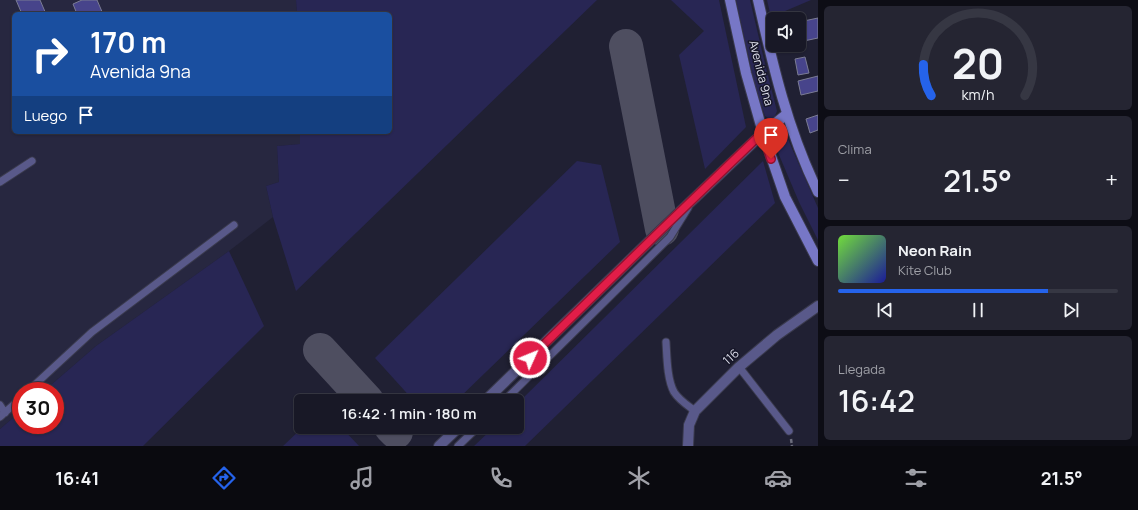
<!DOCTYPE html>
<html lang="es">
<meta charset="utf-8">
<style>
:root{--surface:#181826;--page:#252532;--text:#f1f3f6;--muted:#9fa0a7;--line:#363743;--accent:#2563eb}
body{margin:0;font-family:Manrope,sans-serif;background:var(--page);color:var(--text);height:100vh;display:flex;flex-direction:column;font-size:15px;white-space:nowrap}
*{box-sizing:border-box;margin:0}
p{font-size:13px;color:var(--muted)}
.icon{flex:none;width:22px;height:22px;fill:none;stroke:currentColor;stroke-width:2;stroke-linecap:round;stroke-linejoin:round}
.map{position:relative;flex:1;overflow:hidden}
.details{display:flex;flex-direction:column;gap:6px;padding:6px;background:#0d0d15;width:320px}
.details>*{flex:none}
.hud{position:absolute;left:12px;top:12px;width:380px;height:122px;border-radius:6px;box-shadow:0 1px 3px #0004,0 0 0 1px var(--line);background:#1a4fa0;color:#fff;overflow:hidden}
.tools{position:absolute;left:766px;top:12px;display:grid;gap:8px}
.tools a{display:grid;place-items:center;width:40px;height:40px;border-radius:6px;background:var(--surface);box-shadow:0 1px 3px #0004,0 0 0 1px var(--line);font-size:20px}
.speed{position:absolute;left:12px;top:382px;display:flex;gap:8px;font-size:20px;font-weight:700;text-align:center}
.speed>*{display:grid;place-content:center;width:52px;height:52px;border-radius:50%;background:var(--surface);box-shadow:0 1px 3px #0004,0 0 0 1px var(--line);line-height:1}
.speed .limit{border:6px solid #d22;background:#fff;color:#111}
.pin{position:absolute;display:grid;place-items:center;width:34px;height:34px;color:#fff;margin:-41px -17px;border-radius:50% 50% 50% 0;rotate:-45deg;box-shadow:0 0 4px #0007}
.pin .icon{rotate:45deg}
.me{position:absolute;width:44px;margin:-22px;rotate:46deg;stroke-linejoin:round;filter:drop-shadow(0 0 3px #0008)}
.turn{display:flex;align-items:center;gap:14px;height:84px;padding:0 12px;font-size:18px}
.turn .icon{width:52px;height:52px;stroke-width:2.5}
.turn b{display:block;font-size:28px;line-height:34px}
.then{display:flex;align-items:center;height:38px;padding:0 12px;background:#0003;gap:8px;font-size:15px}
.big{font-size:30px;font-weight:600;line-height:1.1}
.details .card{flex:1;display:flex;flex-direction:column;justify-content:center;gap:6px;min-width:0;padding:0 14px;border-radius:6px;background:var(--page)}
.details .dial{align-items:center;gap:0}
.dial svg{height:104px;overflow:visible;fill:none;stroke:var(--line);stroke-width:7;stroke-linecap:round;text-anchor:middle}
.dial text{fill:var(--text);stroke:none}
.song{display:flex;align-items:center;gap:12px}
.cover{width:48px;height:48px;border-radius:6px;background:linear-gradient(135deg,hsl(100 70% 55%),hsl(240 70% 35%))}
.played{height:4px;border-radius:2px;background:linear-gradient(90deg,var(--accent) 75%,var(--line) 75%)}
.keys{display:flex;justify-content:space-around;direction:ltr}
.heat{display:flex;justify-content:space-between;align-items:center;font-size:22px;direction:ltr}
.trip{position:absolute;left:294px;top:394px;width:230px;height:40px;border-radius:6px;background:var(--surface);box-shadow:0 1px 3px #0004,0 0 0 1px var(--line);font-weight:600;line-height:40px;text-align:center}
.tabs{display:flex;height:64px;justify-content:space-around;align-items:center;background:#0a0a0f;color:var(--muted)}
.tabs .icon{width:28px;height:28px}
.tabs .on{color:var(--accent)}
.tabs b{font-size:18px;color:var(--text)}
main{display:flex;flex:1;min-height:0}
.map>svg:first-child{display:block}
.built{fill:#272740}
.green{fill:#282654}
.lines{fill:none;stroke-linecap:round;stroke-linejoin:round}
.taxiway{stroke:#4e4e60;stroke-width:34}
.building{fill:#47448b;stroke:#7b7c94}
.service-casing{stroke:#3a3a4d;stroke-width:9}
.minor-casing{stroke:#3a3a4d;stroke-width:12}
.secondary-casing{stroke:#3a3a4d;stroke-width:12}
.path{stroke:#6c6d7d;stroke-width:2.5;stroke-dasharray:4 2;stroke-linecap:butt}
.service{stroke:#59598a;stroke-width:7}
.minor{stroke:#59598a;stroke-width:10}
.secondary{stroke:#7777c6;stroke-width:10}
.route-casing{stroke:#92132f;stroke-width:10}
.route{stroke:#e11d48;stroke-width:7}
.labels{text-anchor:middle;stroke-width:3;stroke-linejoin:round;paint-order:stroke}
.street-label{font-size:12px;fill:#dcddea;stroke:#171729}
</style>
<main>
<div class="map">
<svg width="818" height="446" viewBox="0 0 818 446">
<rect width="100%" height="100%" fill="#202033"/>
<!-- built -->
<path class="built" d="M 0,0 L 296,0 L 297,14 L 14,14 L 14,132 L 300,132 L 301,144 L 277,146 L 279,182 L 266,186 L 273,217 L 229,251 L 96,346 L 44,391 L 21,391 L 21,411 L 0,429 Z"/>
<!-- green -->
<path class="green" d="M 296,0 L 597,0 L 296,291 L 273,217 L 266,186 L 279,182 L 277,146 L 300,144 L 300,132 L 390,132 L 390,14 L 297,14 Z
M 671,0 L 719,0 L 746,127 L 705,169 L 679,55 L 704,31 Z
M 736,0 L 750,0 L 766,68 L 777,111 L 775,116 L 771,120 L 765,116 L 755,86 Z
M 767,0 L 811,0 L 771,17 Z
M 781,133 L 787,137 L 818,208 L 818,240 L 799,202 L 774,143 L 776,135 Z
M 577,161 L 601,165 L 620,242 L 456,401 L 414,401 L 375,358 Z
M 763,161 L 775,203 L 525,446 L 474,446 L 494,427 L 517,427 L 517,404 Z
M 229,251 L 264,326 L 143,446 L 0,446 L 0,429 L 21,411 L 21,425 L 55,425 L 55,391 L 44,391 L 96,346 Z
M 303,427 L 341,427 L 359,446 L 283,446 Z"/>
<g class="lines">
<!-- taxiway -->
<path class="taxiway" d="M 626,46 L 662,229
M 320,350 L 367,401
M 391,427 L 396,432"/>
</g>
<!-- building -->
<path class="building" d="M 16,0 L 40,0 L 46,14 L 22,14 Z
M 82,0 L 97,0 L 103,14 L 77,14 L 73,4 Z
M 818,18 L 818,38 L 799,42 L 799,22 Z
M 805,57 L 809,73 L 798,75 L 795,59 Z
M 818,76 L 818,91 L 801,95 L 798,81 Z
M 818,115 L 818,130 L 810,133 L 806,119 Z"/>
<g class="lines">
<defs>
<path id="service" d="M 0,182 L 32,161
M 666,342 C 667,357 667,379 674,392 C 679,400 687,405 695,411
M 739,367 L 789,431
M 28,391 L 92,332 L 234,225
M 504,401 L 670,237 L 688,208
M 0,405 L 5,413
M 0,417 L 21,398
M 458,446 L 478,427"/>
<path id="minor" d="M 485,401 L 662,229 L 763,133
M 439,446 L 459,427
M 688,446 L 689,425 L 695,411 L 739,367 L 777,335 L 818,306"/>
<path id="secondary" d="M 730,0 L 746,73 L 763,133 L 785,197 L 818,261
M 758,0 C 773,66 788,131 818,192
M 763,133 L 787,114"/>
</defs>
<!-- service casing -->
<use href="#service" class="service-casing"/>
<!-- minor casing -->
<use href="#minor" class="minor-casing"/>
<!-- secondary casing -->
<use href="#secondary" class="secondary-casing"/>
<!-- path -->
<path class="path" d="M 791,439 L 792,446"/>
<!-- service -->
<use href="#service" class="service"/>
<!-- minor -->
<use href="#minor" class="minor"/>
<!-- secondary -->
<use href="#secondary" class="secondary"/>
</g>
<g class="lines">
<defs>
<path id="route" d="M 530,358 L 662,229 L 762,133 L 771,159"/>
</defs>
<!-- route casing -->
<use href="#route" class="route-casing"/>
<!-- route -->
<use href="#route" class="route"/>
</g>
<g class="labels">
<!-- street labels -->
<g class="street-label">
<text transform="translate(761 73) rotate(76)" y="4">Avenida 9na</text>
<text transform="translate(731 357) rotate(-42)" y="4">116</text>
</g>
</g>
</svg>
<div class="tools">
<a><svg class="icon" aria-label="sound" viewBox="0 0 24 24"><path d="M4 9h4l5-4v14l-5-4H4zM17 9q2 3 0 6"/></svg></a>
</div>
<div class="speed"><div class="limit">30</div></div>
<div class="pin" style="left:771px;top:159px;background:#d93025"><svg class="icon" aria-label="arrive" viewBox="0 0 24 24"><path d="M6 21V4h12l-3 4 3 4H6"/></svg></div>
<svg class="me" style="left:530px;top:358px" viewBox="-20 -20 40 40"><circle r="17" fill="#e11d48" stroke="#fff" stroke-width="3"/><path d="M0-11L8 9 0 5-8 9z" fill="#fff"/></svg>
<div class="trip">16:42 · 1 min · 180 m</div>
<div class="hud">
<div class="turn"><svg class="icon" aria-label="right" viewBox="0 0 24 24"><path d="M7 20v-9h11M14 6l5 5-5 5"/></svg><div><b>170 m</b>Avenida 9na</div></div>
<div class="then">Luego<svg class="icon" aria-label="arrive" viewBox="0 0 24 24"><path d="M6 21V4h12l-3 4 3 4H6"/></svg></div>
</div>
</div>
<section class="details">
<div class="card dial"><svg viewBox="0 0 100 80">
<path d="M14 69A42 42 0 1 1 86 69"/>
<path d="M14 69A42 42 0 0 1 8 45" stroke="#2563eb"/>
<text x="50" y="56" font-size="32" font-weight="700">20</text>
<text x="50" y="72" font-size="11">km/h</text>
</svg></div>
<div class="card"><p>Clima</p>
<div class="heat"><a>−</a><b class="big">21.5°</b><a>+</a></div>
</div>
<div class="card">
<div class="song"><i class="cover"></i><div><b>Neon Rain</b><p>Kite Club</p></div></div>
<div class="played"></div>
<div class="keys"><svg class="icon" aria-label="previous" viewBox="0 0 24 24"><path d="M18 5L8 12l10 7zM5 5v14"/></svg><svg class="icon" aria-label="pause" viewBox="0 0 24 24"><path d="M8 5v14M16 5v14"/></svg><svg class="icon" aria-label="next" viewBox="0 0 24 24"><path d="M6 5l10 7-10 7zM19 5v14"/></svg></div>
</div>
<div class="card"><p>Llegada</p><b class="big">16:42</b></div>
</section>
</main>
<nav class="tabs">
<b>16:41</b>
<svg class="icon on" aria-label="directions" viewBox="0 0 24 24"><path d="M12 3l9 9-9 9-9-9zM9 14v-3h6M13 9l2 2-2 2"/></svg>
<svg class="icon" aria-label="music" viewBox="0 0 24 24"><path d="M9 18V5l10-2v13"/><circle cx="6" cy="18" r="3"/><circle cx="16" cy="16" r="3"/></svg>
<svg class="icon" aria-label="phone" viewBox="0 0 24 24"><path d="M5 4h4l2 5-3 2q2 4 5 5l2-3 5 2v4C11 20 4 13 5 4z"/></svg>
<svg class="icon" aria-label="climate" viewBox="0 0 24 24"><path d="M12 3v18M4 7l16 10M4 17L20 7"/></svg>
<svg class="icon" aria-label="car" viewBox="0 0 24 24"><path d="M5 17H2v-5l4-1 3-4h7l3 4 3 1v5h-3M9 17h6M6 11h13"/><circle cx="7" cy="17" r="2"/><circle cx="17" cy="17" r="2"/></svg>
<svg class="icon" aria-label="filters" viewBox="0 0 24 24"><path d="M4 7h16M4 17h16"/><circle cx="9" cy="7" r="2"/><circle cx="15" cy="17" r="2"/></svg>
<b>21.5°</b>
</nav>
